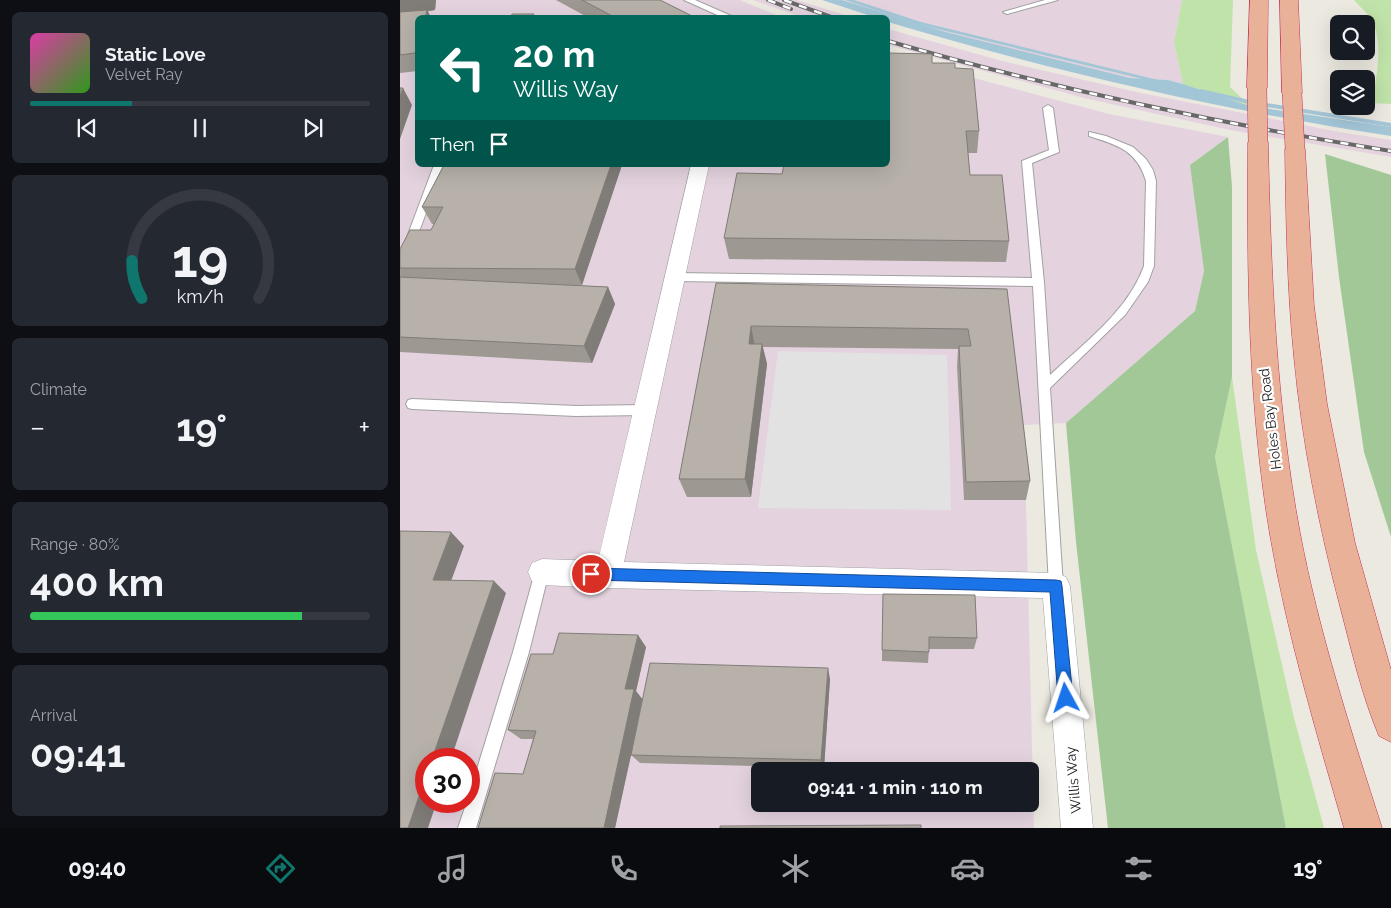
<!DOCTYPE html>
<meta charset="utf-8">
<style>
:root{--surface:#171b24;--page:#242831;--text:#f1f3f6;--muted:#9ea1a6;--line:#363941;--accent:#0f766e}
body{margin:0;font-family:Raleway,sans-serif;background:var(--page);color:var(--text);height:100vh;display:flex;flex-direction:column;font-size:19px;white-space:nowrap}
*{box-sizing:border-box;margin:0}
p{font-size:16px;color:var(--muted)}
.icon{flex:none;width:28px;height:28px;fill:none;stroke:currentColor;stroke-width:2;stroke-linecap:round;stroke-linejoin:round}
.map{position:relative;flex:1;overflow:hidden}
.panel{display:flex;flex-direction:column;gap:12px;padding:12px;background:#0d0f14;width:400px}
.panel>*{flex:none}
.hud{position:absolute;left:15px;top:15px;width:475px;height:152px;border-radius:8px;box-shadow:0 5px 20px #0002;background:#00695c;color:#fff;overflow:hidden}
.controls{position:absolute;left:930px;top:15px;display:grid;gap:10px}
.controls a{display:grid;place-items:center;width:45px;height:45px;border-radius:8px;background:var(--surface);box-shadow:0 5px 20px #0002;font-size:25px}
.speed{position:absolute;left:15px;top:748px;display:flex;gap:10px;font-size:25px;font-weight:700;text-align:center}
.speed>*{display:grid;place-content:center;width:65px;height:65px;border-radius:50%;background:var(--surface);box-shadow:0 5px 20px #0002;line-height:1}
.speed .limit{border:8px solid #d22;background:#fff;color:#111}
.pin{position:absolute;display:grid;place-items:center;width:42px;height:42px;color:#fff;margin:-21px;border:2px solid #fff;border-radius:50%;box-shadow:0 1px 5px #0007}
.me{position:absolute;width:55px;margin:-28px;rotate:355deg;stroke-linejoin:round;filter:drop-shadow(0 0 4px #0008)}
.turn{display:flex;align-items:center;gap:18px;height:105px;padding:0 15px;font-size:22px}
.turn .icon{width:65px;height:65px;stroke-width:2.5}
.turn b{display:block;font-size:35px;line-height:42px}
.then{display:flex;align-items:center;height:48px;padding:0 15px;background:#0003;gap:10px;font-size:19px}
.big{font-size:38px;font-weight:700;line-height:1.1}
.panel .tile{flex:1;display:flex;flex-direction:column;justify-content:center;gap:8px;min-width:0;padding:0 18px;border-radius:8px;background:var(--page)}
.panel .dial{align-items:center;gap:0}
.dial svg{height:130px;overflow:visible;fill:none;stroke:var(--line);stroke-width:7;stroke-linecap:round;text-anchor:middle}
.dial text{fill:var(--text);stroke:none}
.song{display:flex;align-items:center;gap:15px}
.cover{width:60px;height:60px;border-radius:8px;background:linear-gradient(135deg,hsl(320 70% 55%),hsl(110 70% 35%))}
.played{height:5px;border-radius:2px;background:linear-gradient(90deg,var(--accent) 30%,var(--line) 30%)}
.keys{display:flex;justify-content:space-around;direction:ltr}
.heat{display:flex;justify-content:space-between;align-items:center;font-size:28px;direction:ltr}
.charge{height:8px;border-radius:4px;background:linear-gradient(90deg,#34c759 80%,var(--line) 0)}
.trip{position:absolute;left:351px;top:762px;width:288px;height:50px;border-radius:8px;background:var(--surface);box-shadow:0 5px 20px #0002;font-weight:700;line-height:50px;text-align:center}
.tabs{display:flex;height:80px;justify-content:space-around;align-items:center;background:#090b0e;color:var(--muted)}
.tabs .icon{width:35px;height:35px}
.tabs .active{color:var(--accent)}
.tabs b{font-size:22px;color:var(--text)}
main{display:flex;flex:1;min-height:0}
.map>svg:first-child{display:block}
.industrial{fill:#e4d3df;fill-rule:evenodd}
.grass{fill:#c0e3a9}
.forest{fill:#a2c898}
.parking{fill:#e2e2e2}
.water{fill:#a3c6d7}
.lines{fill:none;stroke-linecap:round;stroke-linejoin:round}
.stream{fill:#a3c6d7;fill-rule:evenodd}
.service-casing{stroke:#a1a1a1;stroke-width:2}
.minor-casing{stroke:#a1a1a1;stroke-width:1}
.trunk-casing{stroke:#c72f56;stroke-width:1}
.service{fill:#fff;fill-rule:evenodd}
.minor{fill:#fff;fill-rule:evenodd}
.trunk{fill:#e9b198;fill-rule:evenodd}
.rail-casing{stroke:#686868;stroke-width:4}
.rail{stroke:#fff;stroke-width:2.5;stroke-dasharray:8;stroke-linecap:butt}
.trunk-bridge-casing{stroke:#c72f56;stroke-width:20;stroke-linecap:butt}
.trunk-bridge{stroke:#e9b198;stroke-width:19}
.wall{fill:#9d9892}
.shaded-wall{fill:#807c77}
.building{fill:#b7b1aa;stroke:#807c77}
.route{fill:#1a73e8;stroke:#114b97}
.labels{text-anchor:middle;stroke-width:4.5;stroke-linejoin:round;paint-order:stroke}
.street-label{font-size:14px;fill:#1a1a1a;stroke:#fff}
</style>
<main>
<section class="panel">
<div class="tile">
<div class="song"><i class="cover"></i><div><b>Static Love</b><p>Velvet Ray</p></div></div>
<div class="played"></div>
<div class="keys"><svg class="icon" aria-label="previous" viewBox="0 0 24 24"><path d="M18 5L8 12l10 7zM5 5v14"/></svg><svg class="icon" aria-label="pause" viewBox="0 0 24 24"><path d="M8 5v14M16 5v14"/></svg><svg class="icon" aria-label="next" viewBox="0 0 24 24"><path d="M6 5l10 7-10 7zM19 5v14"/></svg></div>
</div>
<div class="tile dial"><svg viewBox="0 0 100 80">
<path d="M14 69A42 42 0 1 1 86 69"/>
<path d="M14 69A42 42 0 0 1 8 46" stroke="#0f766e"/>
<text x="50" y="56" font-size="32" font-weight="700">19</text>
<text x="50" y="72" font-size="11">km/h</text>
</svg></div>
<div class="tile"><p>Climate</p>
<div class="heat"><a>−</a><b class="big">19°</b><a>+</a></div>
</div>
<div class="tile"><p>Range · 80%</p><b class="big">400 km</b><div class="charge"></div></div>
<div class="tile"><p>Arrival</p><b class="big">09:41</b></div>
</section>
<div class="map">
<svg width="991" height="828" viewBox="0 0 991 828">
<rect width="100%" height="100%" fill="#ebe9e0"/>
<!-- industrial -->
<path class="industrial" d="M 0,0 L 340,0 L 381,17 L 18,18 L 18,165 L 488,165 L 495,57 L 709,114 L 828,137 L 790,165 L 804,271 L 795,311 L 666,423 L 624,425 L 634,828 L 0,828 ZM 26,759 L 69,759 L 69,801 L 26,801 ZM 360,771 L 630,771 L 630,804 L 360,804 Z
M 353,0 L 397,0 L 451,17 L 401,17 Z
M 442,0 L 782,0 L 774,42 L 783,84 L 768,80 L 730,78 L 623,52 L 546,32 Z
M 488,29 L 602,61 L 741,93 L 939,132 L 991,140 L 991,157 L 830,130 L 684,98 L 488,45 Z"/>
<!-- grass -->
<path class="grass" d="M 782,0 L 833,0 L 830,87 L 850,106 L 783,84 L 774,42 Z
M 954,0 L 991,0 L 991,104 L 972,103 C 976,79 984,43 972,21 C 967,12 960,7 954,0 Z
M 832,377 L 856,550 L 894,718 L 924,828 L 886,828 L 815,457 Z"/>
<!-- forest -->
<path class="forest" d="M 828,137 L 832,187 L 832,377 L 815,457 L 886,828 L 708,828 L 676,542 L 666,423 L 795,311 L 804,271 L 790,165 Z
M 925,154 L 991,175 L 991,537 L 964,452 L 939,277 Z"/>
<!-- parking -->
<path class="parking" d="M 378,351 L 547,355 L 551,510 L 358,508 Z"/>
<!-- water -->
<path class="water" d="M 422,0 L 442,0 L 546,32 L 730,78 L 768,80 L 783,84 L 850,106 L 991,127 L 991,136 C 821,110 652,71 488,22 L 488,18 L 474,17 Z"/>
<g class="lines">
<!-- stream -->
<path class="stream" d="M 445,0 L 454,0 L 521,22 L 762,81 L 759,83 L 517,24 Z
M 801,89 L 854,101 L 991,123 L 991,127 L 854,105 L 799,92 L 799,90 Z"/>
<defs>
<path id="service" d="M 284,0 L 295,0 L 336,18 L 324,18 Z
M 645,0 L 658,0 L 607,14 L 603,12 Z
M 648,105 L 653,108 L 659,152 L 632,163 L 644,282 L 650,375 C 683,344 728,311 744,266 L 746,181 C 737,150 717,145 689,136 L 689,132 L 706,136 L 733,147 L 746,159 L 753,170 L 756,181 L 754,266 L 748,282 L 725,315 L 650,388 L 663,586 L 661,591 L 656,593 L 651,591 L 649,586 L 633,286 L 275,281 L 270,277 L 275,273 L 632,278 L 622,161 L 649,150 L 643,108 Z
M 34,165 L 44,165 L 14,245 L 13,248 L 5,248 L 4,245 Z
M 12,399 L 176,406 L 245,405 L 249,406 L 251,410 L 249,414 L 245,415 L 176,416 L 12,409 L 8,408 L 6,404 L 8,400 Z
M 142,565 L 147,567 L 149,572 L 129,652 L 76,828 L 58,828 L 67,801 L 69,801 L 69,795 L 113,652 L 135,572 L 137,567 Z"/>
<path id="minor" d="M 291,165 L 309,165 L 224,562 L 656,573 L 666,577 L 670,586 L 693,828 L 661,828 L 643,598 L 208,588 L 142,585 L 132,581 L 128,572 L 132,563 L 142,559 L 198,561 Z"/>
<path id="trunk" d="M 850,0 L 868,0 L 867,88 L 864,92 L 850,92 L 847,88 Z
M 880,0 L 898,0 L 902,93 L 899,97 L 885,97 L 882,93 Z
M 858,136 L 865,138 L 868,142 C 871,273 876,404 900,533 C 919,633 951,731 982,828 L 944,828 C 916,731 887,634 870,535 C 848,405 847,273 848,142 L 851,138 Z
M 895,143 L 902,144 L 905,149 L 914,306 L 927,404 L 955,543 L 991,670 L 991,742 L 979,736 C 962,696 952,652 941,610 C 919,527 902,442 894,357 C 887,288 886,218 885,149 L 888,144 Z"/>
</defs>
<!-- service casing -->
<use href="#service" class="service-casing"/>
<!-- minor casing -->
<use href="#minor" class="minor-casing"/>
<!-- trunk casing -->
<use href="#trunk" class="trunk-casing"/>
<!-- service -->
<use href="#service" class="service"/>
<!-- minor -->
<use href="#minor" class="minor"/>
<!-- trunk -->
<use href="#trunk" class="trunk"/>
<defs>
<path id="rail" d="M 368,0 L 391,9
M 384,0 L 434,18
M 488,41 C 654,89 821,124 991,151"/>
</defs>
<!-- rail casing -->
<use href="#rail" class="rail-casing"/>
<!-- rail -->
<use href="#rail" class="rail"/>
<defs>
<path id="trunk-bridge" d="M 857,88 L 858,142
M 892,93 L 895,149"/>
</defs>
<!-- trunk-bridge casing -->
<use href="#trunk-bridge" class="trunk-bridge-casing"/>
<!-- trunk-bridge -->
<use href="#trunk-bridge" class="trunk-bridge"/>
</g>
<!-- wall -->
<path class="wall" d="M 0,0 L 36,0 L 35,10 L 28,11 L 18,18 L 18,71 L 0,73 Z
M 156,0 L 260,0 L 296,18 L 189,18 Z
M 532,63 L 555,68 L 579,131 L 577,153 L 568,153 L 570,175 L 609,241 L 606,262 L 329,259 L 324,238 L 382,174 Z
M 222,165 L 182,285 L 170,285 L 208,287 L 215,304 L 192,363 L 0,352 L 0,249 L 31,230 L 34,224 L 32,224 L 22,207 Z
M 316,283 L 607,289 L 630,481 L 626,500 L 564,500 L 557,366 L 558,349 L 363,347 L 367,364 L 351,497 L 287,497 L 279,479 Z
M 483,594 L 577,638 L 574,649 L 529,649 L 528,663 L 482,661 L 482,650 Z
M 246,647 L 236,691 L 242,699 L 430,679 L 424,768 L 240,763 L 231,755 L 215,828 L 78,828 L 123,774 L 133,739 L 121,739 L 108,730 Z"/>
<!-- shaded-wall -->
<path class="shaded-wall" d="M 0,0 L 36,0 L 35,10 L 28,11 L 31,18 L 25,18 L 0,12 Z
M 18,45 L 18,58 L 15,53 Z
M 3,88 L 12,105 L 0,139 L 0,96 Z
M 211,165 L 222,165 L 182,285 L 175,269 Z
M 208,287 L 215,304 L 192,363 L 184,346 Z
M 351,326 L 355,347 L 349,344 Z
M 362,344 L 367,364 L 351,497 L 345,479 Z
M 51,532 L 64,546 L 47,592 L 33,580 Z
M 94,581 L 106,593 L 51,759 L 32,759 Z
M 238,635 L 246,647 L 236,691 L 243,700 L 215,828 L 204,828 L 225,689 Z
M 428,668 L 430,679 L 424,768 L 421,760 Z
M 26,776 L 26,801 L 37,801 L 28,828 L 8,828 Z"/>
<!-- building -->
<path class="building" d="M 182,0 L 260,0 L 296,18 L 216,18 Z
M 27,10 L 25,18 L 18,18 L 18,45 L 15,53 L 0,55 L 0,12 Z
M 112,14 L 134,14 L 132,18 L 110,18 Z
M 488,53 L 532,54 L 532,63 L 555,63 L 555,68 L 573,69 L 579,131 L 566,131 L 570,175 L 602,175 L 609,241 L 324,238 L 337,173 L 382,174 L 384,165 L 488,165 Z
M 0,88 L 3,88 L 0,96 Z
M 44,165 L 211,165 L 175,269 L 0,268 L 0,249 L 10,230 L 31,230 L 43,207 L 22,207 Z
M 0,277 L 208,287 L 184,346 L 0,337 Z
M 316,283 L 607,289 L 630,481 L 566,482 L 559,346 L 571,346 L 568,329 L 351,326 L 349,344 L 362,344 L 345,479 L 279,479 Z
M 0,531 L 51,532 L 33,580 L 94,581 L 32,759 L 26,759 L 26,776 L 8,828 L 0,828 Z
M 483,594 L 575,595 L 577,638 L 529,637 L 529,652 L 482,650 Z
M 159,633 L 238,635 L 225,689 L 234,689 L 204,828 L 78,828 L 95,773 L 123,774 L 136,731 L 108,730 L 131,654 L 153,654 Z
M 250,663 L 428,668 L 421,760 L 231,755 Z
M 521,825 L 521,828 L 320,828 L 320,826 Z"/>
<!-- route -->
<path class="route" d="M 191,568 L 656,580 L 661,581 L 662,586 L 673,698 L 671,703 L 666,705 L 660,703 L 658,698 L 650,592 L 191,580 L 187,578 L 185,574 L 187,570 Z"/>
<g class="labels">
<!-- street labels -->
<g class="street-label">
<text transform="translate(870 419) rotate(-97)" y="5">Holes Bay Road</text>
<text transform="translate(673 780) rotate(-95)" y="5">Willis Way</text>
</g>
</g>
</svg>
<div class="controls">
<a><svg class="icon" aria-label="search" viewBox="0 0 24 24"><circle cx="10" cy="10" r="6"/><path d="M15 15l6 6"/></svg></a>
<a><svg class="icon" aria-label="layers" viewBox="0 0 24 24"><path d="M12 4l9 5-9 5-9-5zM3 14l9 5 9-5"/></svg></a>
</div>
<div class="speed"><div class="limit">30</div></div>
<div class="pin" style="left:191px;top:574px;background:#d93025"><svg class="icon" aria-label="arrive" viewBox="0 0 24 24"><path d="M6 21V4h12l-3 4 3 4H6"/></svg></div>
<svg class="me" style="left:666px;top:698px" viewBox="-20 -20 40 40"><path d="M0-17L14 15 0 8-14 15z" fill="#1a73e8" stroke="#fff" stroke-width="4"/></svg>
<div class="trip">09:41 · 1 min · 110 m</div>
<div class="hud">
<div class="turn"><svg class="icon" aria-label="left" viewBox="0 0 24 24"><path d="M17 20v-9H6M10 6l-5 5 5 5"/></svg><div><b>20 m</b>Willis Way</div></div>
<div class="then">Then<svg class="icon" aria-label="arrive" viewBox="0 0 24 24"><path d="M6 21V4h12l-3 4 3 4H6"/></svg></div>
</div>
</div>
</main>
<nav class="tabs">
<b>09:40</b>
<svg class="icon active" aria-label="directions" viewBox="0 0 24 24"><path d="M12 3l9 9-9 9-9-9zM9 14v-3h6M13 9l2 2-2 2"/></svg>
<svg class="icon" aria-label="music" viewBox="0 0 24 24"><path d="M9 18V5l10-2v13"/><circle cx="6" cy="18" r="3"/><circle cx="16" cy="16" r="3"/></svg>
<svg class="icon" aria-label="phone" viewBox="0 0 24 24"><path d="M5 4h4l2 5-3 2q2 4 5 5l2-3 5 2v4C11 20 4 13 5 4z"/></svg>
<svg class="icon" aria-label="climate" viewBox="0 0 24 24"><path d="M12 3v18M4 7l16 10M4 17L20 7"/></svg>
<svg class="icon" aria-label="car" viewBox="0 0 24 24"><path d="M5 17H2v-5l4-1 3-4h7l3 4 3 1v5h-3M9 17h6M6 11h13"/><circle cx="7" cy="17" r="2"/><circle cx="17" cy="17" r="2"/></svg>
<svg class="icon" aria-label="filters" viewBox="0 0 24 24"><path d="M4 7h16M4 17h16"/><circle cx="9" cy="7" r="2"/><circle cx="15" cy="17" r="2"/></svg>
<b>19°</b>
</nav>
